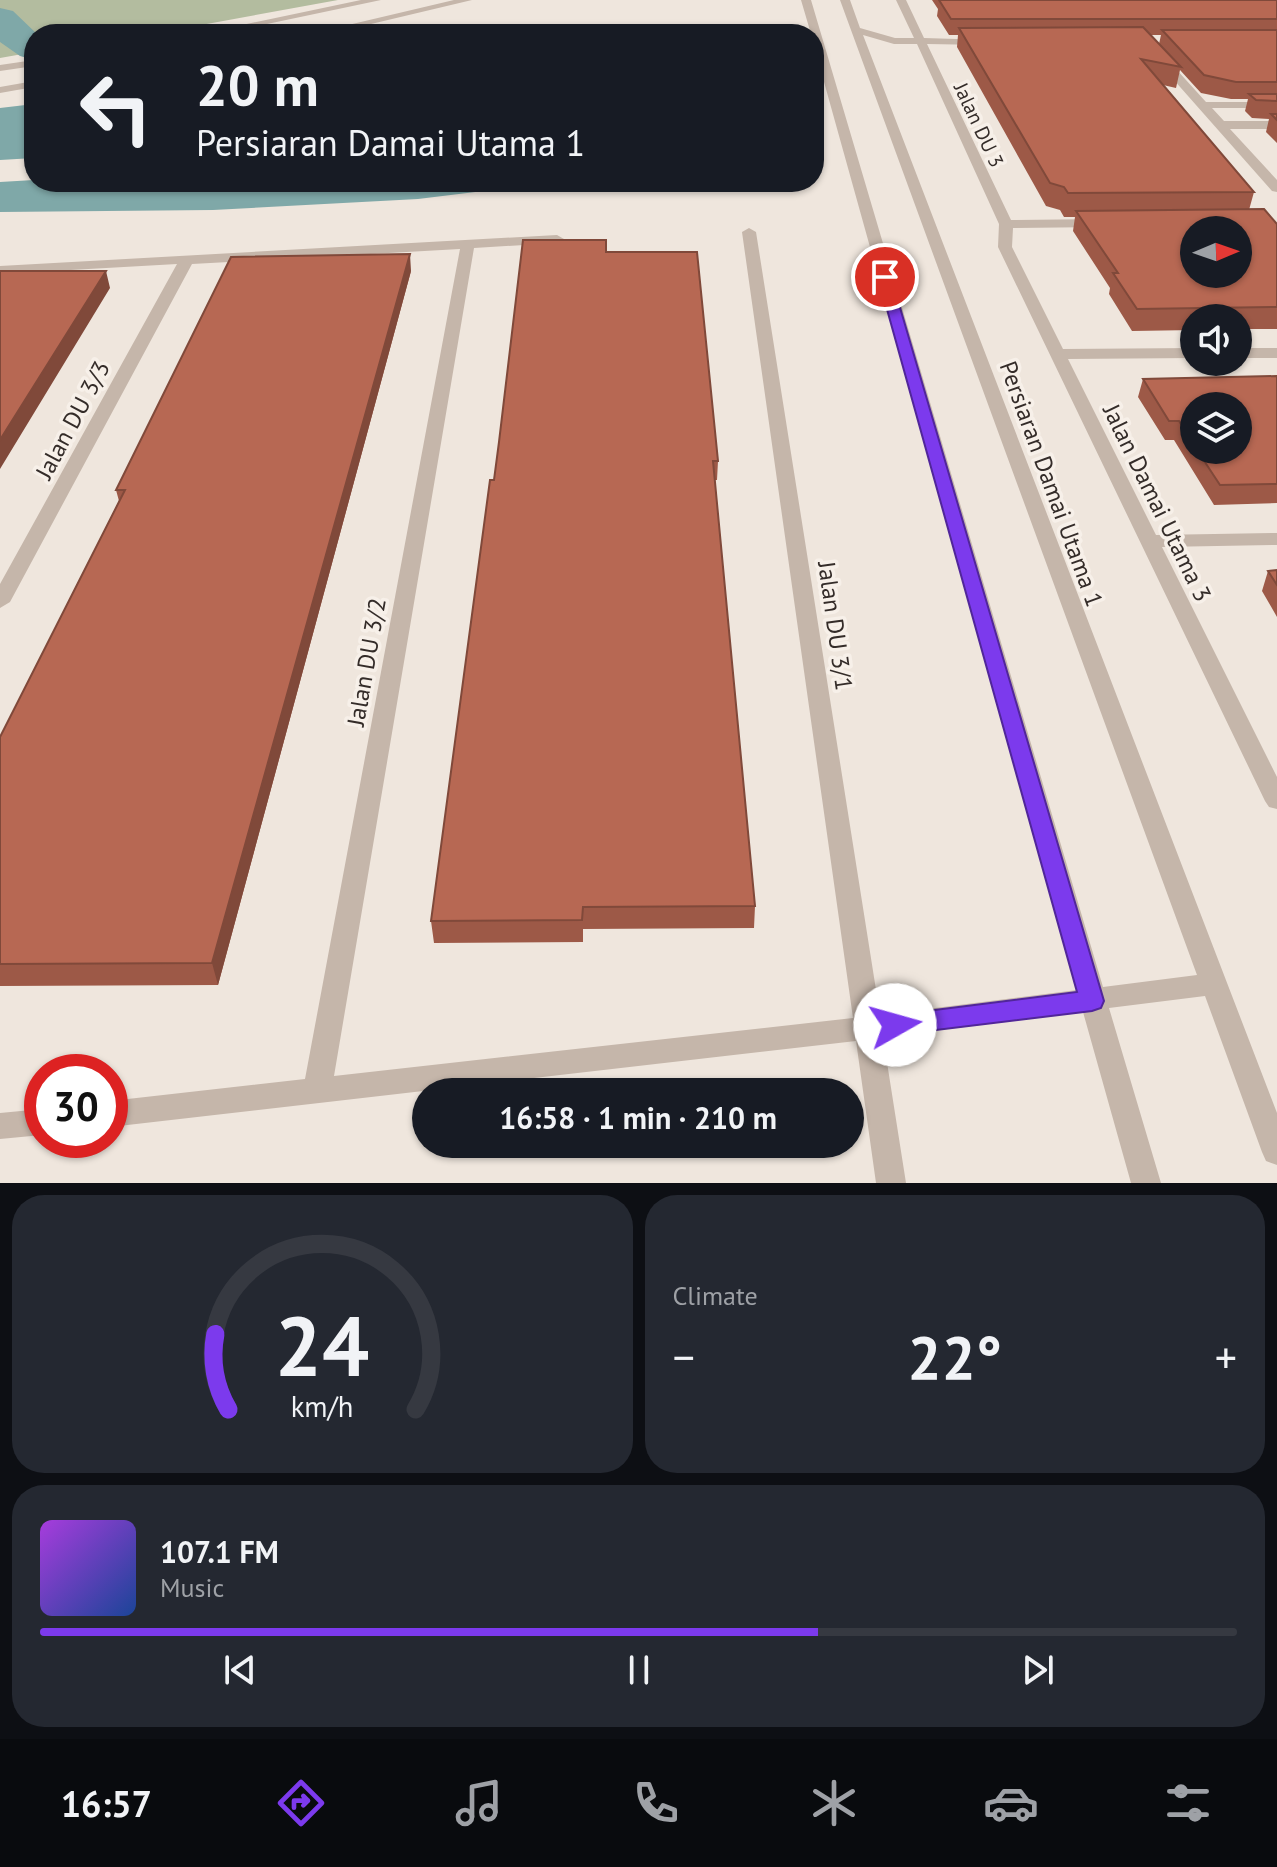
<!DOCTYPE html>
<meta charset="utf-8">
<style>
:root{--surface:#171b24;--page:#242831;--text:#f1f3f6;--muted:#9ea1a6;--line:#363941;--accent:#7c3aed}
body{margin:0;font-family:"PT Sans",sans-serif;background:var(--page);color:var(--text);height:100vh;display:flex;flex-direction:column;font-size:30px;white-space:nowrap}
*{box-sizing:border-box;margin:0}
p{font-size:26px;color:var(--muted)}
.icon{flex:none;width:44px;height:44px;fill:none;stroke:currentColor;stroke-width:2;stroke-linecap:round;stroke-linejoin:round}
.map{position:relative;height:1183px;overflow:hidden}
.sheet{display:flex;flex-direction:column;gap:12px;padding:12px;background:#0d0f14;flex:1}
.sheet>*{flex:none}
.banner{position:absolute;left:24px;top:24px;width:800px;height:168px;border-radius:32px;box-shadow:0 2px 6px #0004;background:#171b24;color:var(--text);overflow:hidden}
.needle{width:52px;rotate:88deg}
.fabs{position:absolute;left:1180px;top:216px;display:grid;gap:16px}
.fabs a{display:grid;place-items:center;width:72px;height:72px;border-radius:50%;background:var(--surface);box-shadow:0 2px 6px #0004;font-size:40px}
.speed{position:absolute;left:24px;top:1054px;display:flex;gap:16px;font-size:40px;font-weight:700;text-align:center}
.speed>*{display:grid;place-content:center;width:104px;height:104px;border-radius:50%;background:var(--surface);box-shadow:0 2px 6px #0004;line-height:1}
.speed .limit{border:12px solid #d22;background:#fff;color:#111}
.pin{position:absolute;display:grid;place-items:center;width:68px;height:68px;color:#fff;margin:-34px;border:4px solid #fff;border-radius:50%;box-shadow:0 2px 8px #0007}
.me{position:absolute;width:88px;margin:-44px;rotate:83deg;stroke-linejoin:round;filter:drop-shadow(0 0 6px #0008)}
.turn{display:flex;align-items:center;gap:28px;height:168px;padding:0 40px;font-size:36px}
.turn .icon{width:104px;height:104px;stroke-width:2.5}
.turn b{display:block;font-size:56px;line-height:68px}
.big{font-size:60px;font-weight:700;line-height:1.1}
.sheet .widget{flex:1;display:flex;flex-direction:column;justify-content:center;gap:12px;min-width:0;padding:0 28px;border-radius:32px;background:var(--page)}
.sheet .dial{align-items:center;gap:0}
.dial svg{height:208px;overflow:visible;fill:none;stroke:var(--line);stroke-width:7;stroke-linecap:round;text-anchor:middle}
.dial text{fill:var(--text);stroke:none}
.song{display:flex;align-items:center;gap:24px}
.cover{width:96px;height:96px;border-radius:12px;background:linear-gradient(135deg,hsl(280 70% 55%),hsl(220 70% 35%))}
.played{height:8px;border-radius:4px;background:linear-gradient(90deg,var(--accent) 65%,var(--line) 65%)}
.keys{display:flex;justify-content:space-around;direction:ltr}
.heat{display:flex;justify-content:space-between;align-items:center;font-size:44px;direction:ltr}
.sheet .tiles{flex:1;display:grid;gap:12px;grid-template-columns:1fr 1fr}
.widget:last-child{grid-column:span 2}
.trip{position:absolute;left:412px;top:1078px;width:452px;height:80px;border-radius:40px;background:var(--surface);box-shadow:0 2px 6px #0004;font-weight:700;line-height:80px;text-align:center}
.tabs{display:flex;height:128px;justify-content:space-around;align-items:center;background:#090b0e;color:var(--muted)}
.tabs .icon{width:56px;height:56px}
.tabs .current{color:var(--accent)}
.tabs b{font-size:36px;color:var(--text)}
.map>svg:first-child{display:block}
.green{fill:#b3bc9f}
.water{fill:#7fa8a8}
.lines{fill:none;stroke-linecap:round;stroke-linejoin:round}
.river{fill:#7fa8a8;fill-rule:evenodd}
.minor{fill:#c5b6aa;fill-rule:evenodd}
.wall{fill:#9d5947;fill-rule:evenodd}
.shaded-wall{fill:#80493a}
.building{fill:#b76853;stroke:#80493a;stroke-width:2;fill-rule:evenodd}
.route{fill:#7c3aed;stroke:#51269a;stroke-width:2}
.labels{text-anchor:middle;stroke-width:7;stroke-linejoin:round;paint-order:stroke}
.far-street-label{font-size:20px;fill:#342c29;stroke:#f7f0e9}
.street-label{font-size:24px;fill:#342c29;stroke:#f7f0e9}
</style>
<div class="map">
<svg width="1277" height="1183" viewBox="0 0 1277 1183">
<rect width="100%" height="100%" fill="#efe6dd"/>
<!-- green -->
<path class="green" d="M 0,0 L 338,0 L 152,34 L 34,34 L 34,52 L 0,58 Z"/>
<!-- water -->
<path class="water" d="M 34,104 L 34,158 L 0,160 L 0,108 Z
M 34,180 L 34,182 L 556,182 L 418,199 L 213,210 L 0,212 L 0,182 Z"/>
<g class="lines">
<!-- river -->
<path class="river" d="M 0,8 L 13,11 L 37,34 L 34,34 L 34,60 L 20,56 L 0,42 Z"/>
<!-- minor -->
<path class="minor" d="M 361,0 L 381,0 L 219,34 L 199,34 Z
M 454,0 L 472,0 L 329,34 L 310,34 Z
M 801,0 L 811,0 L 1103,987 L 1197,975 L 840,0 L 850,0 L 860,28 L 895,38 L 914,38 L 896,0 L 906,0 L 924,38 L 989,40 L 990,42 L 985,45 L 927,44 L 1011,220 L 1102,219 L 1109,223 L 1102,227 L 1013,228 L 1012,247 L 1063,349 L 1194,348 L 1194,358 L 1068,359 L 1156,535 L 1277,533 L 1277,545 L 1162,547 L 1277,777 L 1277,809 L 1269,807 L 1265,801 L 998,247 L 999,224 L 917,44 L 894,44 L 863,35 L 1277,1113 L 1277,1165 L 1266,1161 L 1262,1152 L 1205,996 L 1109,1008 L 1161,1183 L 1131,1183 L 1083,1012 L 883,1037 L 906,1183 L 876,1183 L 856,1041 L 110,1127 L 110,1101 L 305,1079 L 460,249 L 192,264 L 10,602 L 0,608 L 0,584 L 177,264 L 0,274 L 0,266 L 557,235 L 564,239 L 557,243 L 474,248 L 334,1076 L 853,1018 L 742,232 L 749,228 L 756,232 L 880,1015 L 1077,990 L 814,46 L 814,34 L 811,34 Z
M 1158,58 L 1166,58 L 1206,102 L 1277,102 L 1277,108 L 1212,108 L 1224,121 L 1277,121 L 1277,129 L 1230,129 L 1277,180 L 1277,192 L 1272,191 L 1158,62 Z
M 34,60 L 34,66 L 0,71 L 0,65 Z
M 34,81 L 34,87 L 0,93 L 0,87 Z
M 1238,348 L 1277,348 L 1277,358 L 1238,358 Z
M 42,1109 L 42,1135 L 0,1139 L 0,1113 Z"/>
</g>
<!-- wall -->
<path class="wall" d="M 932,0 L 1277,0 L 1277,143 L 1266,132 L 1269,119 L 1252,118 L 1245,111 L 1248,99 L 1231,99 L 1201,93 L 1180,70 L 1176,88 L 1163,85 L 1254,192 L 1249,210 L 1277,224 L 1277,329 L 1238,329 L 1238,318 L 1194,318 L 1194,330 L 1132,331 L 1109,294 L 1110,288 L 1073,231 L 1075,217 L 1064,217 L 1060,210 L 1046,206 L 957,47 L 958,35 L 949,35 L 937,16 L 938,9 ZM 1151,35 L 1161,35 L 1159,44 Z
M 606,252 L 718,461 L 717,480 L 715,480 L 755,906 L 754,928 L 583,929 L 583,942 L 434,943 L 431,921 Z
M 411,271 L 218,985 L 0,986 L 0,737 L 119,501 L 116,490 Z
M 1277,376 L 1277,503 L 1214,505 L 1174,440 L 1165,440 L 1138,397 L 1143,379 ZM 1194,406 L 1238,450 L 1194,450 Z
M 1277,570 L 1277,617 L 1262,591 L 1268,571 Z"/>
<!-- shaded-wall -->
<path class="shaded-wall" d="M 410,254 L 411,271 L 218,985 L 212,963 Z
M 106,271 L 110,288 L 0,469 L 0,440 Z"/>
<!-- building -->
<path class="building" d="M 939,0 L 1277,0 L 1277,19 L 951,19 Z
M 1143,27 L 1181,67 L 1141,59 L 1254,192 L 1068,193 L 1064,187 L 1050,183 L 959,28 Z
M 1162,30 L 1277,30 L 1277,82 L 1236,82 L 1204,75 Z
M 1249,94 L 1277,94 L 1277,101 L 1256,100 Z
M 1271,114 L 1277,114 L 1277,120 Z
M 1264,209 L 1277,224 L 1277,307 L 1137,309 L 1113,273 L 1118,273 L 1076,211 ZM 1194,230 L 1238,230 L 1238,274 L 1194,274 Z
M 523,240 L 606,240 L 606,252 L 697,252 L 718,461 L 713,461 L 755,906 L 583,907 L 582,920 L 431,921 L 490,480 L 494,480 L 499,442 Z
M 410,254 L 212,963 L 0,964 L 0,737 L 125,490 L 116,490 L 231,257 Z
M 0,271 L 106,271 L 0,440 Z
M 1277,376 L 1277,484 L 1220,485 L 1197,450 L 1238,450 L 1238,406 L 1194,406 L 1194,445 L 1179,421 L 1169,421 L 1143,379 Z
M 1277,570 L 1277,585 L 1268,571 Z"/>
<!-- route -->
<path class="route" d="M 885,273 L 891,277 L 1104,1001 L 1101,1008 L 1092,1011 L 895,1035 L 886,1032 L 882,1025 L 886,1018 L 895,1015 L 1077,992 L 878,277 Z"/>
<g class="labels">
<!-- far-street labels -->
<g class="far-street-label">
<text transform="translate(979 125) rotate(65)" y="7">Jalan DU 3</text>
</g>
<!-- street labels -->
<g class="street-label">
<text transform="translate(73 420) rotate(-62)" y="8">Jalan DU 3/3</text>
<text transform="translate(1051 484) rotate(70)" y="8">Persiaran Damai Utama 1</text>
<text transform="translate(1157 503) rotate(64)" y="8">Jalan Damai Utama 3</text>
<text transform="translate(835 626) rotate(82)" y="8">Jalan DU 3/1</text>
<text transform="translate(367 662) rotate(-80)" y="8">Jalan DU 3/2</text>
</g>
</g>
</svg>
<div class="fabs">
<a><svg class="needle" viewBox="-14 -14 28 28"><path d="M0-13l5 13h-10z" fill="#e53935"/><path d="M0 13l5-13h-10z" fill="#9ea1a6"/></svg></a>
<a><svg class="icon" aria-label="sound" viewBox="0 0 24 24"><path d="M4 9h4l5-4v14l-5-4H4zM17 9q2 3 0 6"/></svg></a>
<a><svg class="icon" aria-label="layers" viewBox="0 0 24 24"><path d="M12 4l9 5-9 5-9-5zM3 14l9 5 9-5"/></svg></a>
</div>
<div class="speed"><div class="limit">30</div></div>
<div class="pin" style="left:885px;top:277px;background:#d93025"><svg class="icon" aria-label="arrive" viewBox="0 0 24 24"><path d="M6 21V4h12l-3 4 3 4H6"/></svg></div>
<svg class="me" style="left:895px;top:1025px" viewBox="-20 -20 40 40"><circle r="19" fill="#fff"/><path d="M0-13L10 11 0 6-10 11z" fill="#7c3aed"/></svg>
<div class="trip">16:58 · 1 min · 210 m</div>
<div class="banner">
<div class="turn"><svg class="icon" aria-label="left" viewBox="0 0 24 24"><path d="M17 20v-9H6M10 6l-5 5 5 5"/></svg><div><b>20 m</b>Persiaran Damai Utama 1</div></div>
</div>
</div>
<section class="sheet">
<div class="tiles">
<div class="widget dial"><svg viewBox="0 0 100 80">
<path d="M14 69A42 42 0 1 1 86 69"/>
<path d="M14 69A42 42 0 0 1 9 40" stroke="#7c3aed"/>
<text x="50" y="56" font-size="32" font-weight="700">24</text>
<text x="50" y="72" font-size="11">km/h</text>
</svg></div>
<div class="widget"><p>Climate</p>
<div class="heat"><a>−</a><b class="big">22°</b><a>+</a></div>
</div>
<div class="widget">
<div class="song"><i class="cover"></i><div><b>107.1 FM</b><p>Music</p></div></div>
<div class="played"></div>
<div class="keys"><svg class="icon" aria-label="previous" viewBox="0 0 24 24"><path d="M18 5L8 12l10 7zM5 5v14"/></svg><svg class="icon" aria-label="pause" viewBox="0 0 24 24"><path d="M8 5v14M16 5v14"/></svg><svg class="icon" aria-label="next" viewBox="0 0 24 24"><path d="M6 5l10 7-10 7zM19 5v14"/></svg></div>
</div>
</div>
</section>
<nav class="tabs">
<b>16:57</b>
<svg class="icon current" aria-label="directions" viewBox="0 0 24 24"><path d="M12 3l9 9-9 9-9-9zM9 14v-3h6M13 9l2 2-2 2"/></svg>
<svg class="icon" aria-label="music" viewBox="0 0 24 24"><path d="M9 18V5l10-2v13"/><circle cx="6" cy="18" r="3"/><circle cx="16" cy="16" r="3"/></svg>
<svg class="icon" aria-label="phone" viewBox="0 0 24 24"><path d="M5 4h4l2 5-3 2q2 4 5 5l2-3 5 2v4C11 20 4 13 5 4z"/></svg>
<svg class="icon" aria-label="climate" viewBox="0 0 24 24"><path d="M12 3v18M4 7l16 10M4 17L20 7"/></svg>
<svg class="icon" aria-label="car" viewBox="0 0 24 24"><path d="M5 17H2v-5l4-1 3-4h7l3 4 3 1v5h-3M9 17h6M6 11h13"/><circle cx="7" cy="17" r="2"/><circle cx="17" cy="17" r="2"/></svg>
<svg class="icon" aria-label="filters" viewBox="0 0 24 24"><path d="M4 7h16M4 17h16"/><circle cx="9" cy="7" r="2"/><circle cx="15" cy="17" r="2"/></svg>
</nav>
